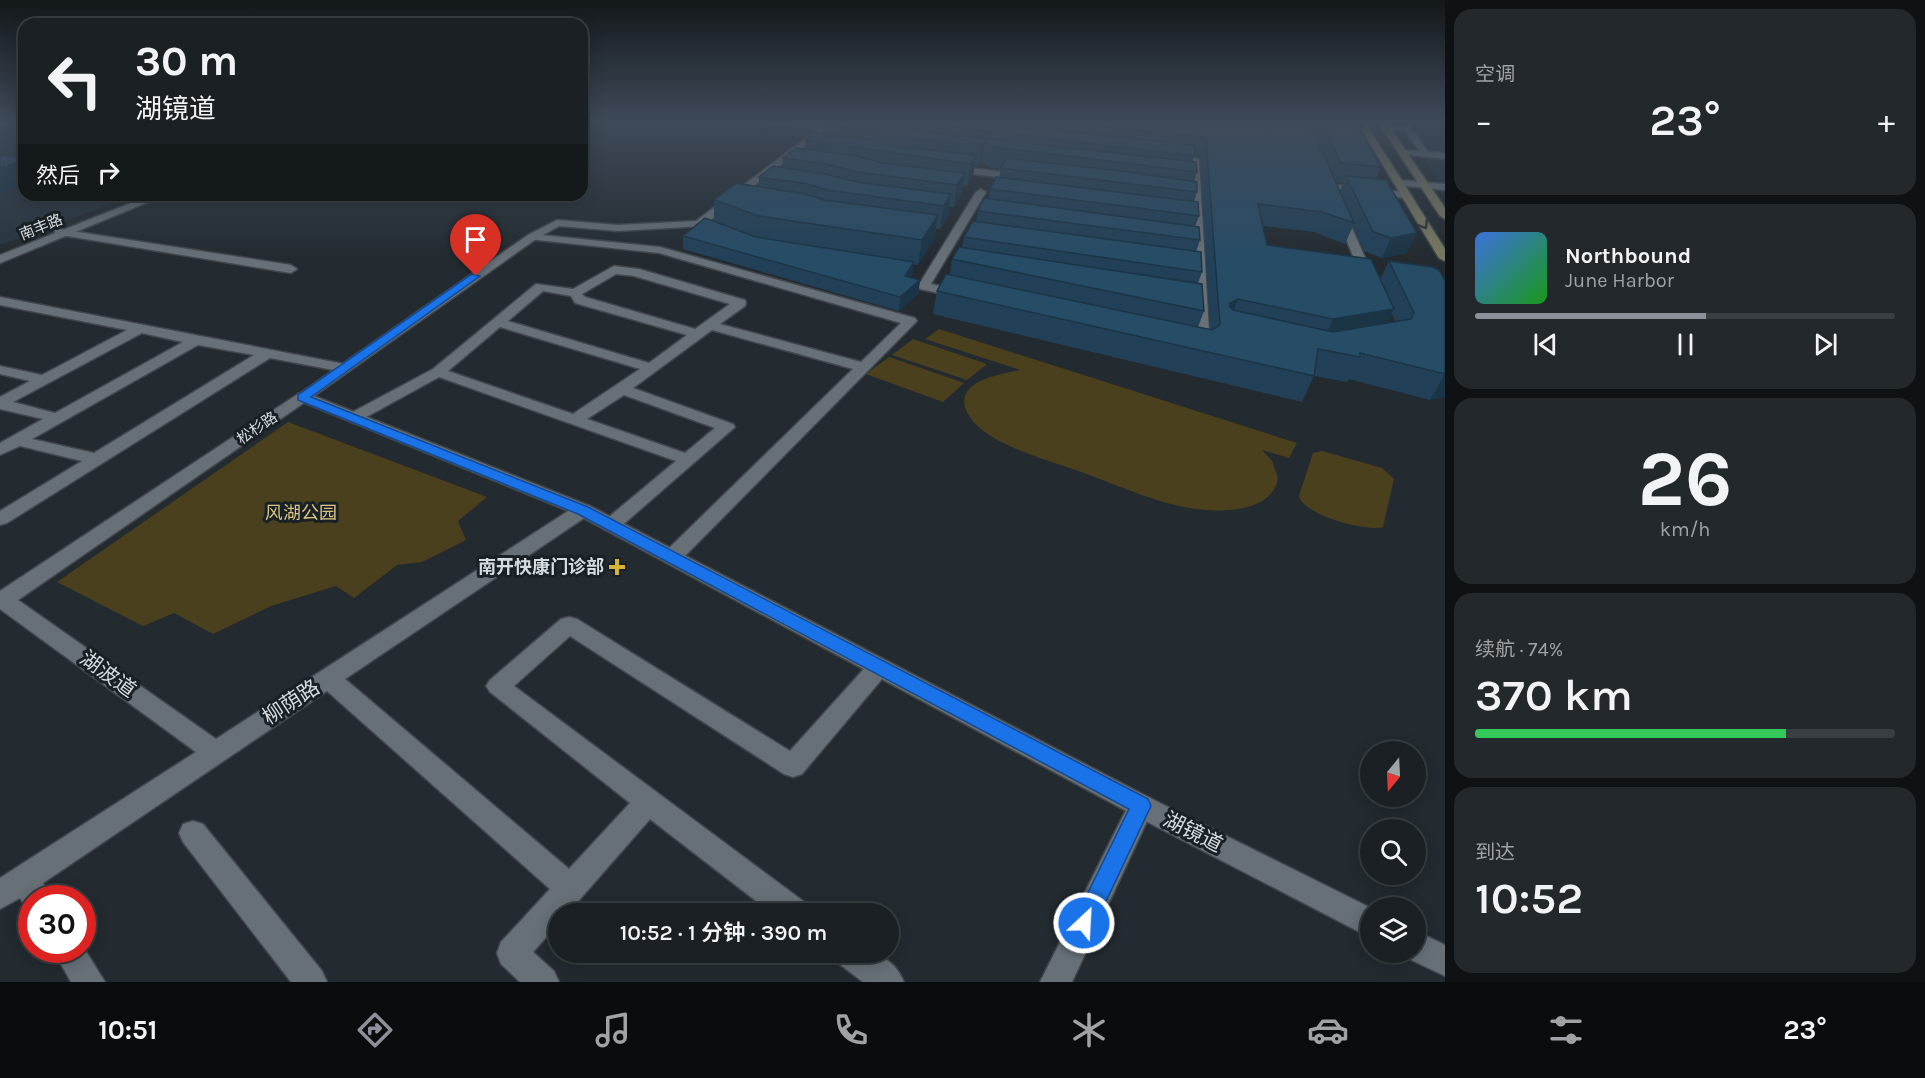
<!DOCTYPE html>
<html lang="zh">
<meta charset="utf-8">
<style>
:root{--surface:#1a2024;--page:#23282c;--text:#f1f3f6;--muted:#9fa3a6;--line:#383e41;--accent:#8c9099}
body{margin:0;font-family:Karla,"Noto Sans SC",sans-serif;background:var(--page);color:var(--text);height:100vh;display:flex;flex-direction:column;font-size:22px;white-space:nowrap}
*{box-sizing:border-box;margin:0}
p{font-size:20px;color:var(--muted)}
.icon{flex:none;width:33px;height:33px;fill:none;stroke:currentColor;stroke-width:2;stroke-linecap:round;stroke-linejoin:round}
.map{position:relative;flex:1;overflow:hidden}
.sheet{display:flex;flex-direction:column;gap:9px;padding:9px;background:#0e1214;width:480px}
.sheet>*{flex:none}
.guide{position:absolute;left:18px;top:18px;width:570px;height:183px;border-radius:18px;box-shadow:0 3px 15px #0003,0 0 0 2px var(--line);background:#1a2024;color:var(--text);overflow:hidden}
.needle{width:39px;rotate:198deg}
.buttons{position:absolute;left:1360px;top:741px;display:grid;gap:12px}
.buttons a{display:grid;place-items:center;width:66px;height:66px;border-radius:50%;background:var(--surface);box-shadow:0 3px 15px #0003,0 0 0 2px var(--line);font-size:30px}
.speed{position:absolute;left:18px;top:885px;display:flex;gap:12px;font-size:30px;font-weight:700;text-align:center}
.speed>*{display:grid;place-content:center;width:78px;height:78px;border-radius:50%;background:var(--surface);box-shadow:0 3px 15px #0003,0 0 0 2px var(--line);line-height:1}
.speed .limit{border:9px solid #d22;background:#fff;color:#111}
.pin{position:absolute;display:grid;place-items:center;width:51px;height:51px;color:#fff;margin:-62px -26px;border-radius:50% 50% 50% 0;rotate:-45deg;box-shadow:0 0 6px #0007}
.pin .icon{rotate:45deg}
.me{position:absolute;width:66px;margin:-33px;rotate:25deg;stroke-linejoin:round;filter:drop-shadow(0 0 4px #0008)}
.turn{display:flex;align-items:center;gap:21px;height:126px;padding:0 18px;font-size:27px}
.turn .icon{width:78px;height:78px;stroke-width:2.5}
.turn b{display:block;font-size:42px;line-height:51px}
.then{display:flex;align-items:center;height:57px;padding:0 18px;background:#0003;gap:12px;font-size:22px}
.big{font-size:45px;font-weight:600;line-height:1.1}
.sheet .widget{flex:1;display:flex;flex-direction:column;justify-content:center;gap:9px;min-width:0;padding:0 21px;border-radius:18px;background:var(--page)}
.sheet .dial{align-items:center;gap:0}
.dial b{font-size:78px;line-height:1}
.song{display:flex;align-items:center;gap:18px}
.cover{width:72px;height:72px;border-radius:9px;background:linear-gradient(135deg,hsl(220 70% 55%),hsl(120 70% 35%))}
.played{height:6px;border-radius:3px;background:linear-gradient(90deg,var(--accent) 55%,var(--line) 55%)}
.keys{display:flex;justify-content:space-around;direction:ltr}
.heat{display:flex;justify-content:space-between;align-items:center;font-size:33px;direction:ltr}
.charge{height:9px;border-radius:4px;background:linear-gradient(90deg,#34c759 74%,var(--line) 0)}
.trip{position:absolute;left:548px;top:903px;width:351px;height:60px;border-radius:30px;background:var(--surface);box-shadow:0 3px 15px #0003,0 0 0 2px var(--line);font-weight:600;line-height:60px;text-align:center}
.menu{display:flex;height:96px;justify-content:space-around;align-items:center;background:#0a0d0e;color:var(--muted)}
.menu .icon{width:42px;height:42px}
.menu .on{color:var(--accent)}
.menu b{font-size:27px;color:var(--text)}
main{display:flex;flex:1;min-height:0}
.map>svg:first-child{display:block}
.built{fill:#28343e}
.green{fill:#4a401d}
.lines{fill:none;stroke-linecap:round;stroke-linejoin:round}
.pedestrian-casing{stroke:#41474c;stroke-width:3}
.minor-casing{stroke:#41474c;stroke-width:3}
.tertiary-casing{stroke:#41474c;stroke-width:3}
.secondary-casing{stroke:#41474c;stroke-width:3}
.pedestrian{fill:#677077;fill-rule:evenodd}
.minor{fill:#677077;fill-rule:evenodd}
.tertiary{fill:#677077;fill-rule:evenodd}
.secondary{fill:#7a7960;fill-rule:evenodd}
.wall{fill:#224158;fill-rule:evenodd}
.shaded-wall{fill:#1b3547}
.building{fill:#274c66;stroke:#1b3547;stroke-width:1.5}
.oneway{stroke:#313734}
.route{fill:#1a73e8;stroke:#114b97;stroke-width:1.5}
.poi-dot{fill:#d5b534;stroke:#192126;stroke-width:2}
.labels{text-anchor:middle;stroke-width:6;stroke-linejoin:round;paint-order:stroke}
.far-street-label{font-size:15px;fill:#d6dbdf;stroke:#192126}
.park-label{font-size:18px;fill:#dac681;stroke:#192126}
.poi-label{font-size:18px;font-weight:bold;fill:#d6dbdf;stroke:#192126;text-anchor:end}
.near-street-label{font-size:21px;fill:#d6dbdf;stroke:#192126}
</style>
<main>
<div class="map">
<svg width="1445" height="982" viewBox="0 0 1445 982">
<rect width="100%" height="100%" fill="#232b30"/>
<!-- built -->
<path class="built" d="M 0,122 L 24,122 L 24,195 L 135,195 L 0,245 Z
M 1397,122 L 1445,122 L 1445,189 L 1434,174 Z"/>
<!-- green -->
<path class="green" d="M 939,329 L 1297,443 L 1289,458 L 1262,450 L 1272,461 L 1278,478 C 1276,493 1265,501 1251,506 C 1195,522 1136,492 1084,473 C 1052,461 985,445 968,414 C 950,381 1001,374 1020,370 L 925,339 Z
M 913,339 L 987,364 L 967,380 L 892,355 Z
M 889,357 L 964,383 L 943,402 L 866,374 Z
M 288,422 L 487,497 L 458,521 L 466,540 L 422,562 L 397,565 L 354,598 L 336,586 L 271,606 L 213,634 L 174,613 L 143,626 L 57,582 Z
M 1322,451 L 1382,468 L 1394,479 L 1383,527 C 1366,532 1303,515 1299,496 L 1313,453 Z"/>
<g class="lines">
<defs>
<path id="pedestrian" d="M 5,122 L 15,122 L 0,127 L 0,123 Z"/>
<path id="minor" d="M 1382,125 L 1410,126 L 1428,152 L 1445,153 L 1445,159 L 1399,154 L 1399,150 L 1419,151 L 1405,130 L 1385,129 L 1381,127 Z
M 1170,153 L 1199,159 L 1210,348 L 1203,352 L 1194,350 L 1192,347 L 1196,344 L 1191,161 L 1167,158 L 1167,154 Z
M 951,166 L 1022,174 L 1027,177 L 1022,180 L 948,171 L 946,169 Z
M 1399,180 L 1445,184 L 1445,190 L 1396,185 L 1394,183 Z
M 1329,184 L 1405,192 L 1410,195 L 1405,198 L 1326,189 L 1324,187 Z
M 981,189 L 986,192 L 931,284 L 965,291 L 967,294 L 961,298 L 920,289 L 918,286 L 976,192 Z
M 1340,209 L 1345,212 L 1374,278 L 1372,281 L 1364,281 L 1362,278 L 1335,212 Z
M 59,229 L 291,265 L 297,269 L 291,273 L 55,234 L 55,230 Z
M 532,234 L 660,247 L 915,318 L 917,321 L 679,562 L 672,564 L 665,562 L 662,557 L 665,552 L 853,369 L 712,330 L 633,388 L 733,424 L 735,427 L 618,529 L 604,529 L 602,525 L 604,521 L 676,461 L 439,377 L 359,421 L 353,423 L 345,418 L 347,415 L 433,369 L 536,284 L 573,289 L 614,266 L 639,269 L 745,300 L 746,303 L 745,306 L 720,324 L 861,362 L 901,323 L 659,253 L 528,239 L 526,237 ZM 616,274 L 634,276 L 730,304 L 695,329 L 585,297 L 582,294 ZM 543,291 L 571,296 L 575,303 L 687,335 L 649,363 L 508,321 ZM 500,327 L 640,369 L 573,414 L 448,371 ZM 624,395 L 715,428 L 685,453 L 587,419 Z
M 0,297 L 344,364 L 351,368 L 344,372 L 270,358 L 7,523 L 0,525 L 0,511 L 82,461 L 20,446 L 0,455 L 0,443 L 43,419 L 0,409 L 0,397 L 30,381 L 0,374 L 0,366 L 42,375 L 127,330 L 0,305 ZM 142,333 L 183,342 L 55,413 L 13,402 ZM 198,345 L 254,355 L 94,453 L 32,439 Z
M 303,392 L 311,397 L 308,400 L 18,600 L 216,739 L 576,506 L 590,506 L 592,510 L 590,514 L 345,679 L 569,869 L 630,803 L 490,692 L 486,686 L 490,680 L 561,619 L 569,617 L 577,619 L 790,751 L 871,661 L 879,658 L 887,661 L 890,667 L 887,673 L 802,774 L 793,777 L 784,774 L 570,636 L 514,686 L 807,904 L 812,914 L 773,914 L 650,819 L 567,914 L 558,914 L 558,924 L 533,952 L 554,971 L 559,982 L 520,982 L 501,964 L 497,953 L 501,942 L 550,889 L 327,691 L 43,883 L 50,898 L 32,898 L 32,910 L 26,908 L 20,898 L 0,909 L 0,878 L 196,752 L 0,609 L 0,591 L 298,394 Z
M 1141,794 L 1150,798 L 1154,806 L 1072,982 L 1040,982 L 1132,798 Z
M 193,821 L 203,824 L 322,971 L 327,982 L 291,982 L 183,842 L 179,833 L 183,824 Z
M 82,945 L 105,982 L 71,982 L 53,950 L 82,950 Z
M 834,952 C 864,952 890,949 904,982 L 863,982 L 838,963 Z"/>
<path id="tertiary" d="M 766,122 L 825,125 L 829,127 L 703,226 L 618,231 L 559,226 L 536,239 L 314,396 L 590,506 L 1150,798 L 1371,908 L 1371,938 L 1132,814 L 576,514 L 298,400 L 295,397 L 528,235 L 557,220 L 618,225 L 696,221 L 818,129 L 770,124 Z
M 151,195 L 165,195 L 0,263 L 0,255 Z
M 1416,931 L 1445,945 L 1445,976 L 1405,957 L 1403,952 L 1416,952 Z"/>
<path id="secondary" d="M 1357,122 L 1365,122 L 1445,249 L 1445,261 L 1439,258 Z
M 1378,122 L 1386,122 L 1445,208 L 1445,219 L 1440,216 Z"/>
</defs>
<!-- pedestrian casing -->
<use href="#pedestrian" class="pedestrian-casing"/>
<!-- minor casing -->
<use href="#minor" class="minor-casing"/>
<!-- tertiary casing -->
<use href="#tertiary" class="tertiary-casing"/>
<!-- secondary casing -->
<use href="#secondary" class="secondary-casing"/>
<!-- pedestrian -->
<use href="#pedestrian" class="pedestrian"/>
<!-- minor -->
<use href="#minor" class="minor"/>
<!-- tertiary -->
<use href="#tertiary" class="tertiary"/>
<!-- secondary -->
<use href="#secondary" class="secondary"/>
</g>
<!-- wall -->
<path class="wall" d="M 829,122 L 1185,122 L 1183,128 L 1194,123 L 1194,122 L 1366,122 L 1361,134 L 1381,167 L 1376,179 L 1407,253 L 1382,258 L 1364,251 L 1353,226 L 1345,244 L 1314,232 L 1263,226 L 1267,245 L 1380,280 L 1389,261 L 1445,280 L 1445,397 L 1430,400 L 1349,379 L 1347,382 L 1314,376 L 1302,402 L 933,314 L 937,291 L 950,274 L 952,259 L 962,248 L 964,237 L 976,221 L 978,211 L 988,199 L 990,189 L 999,177 L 1001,169 L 991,168 L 981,162 L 979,166 L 975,166 L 973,176 L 967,185 L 963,185 L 961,195 L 954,207 L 949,207 L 948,217 L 940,229 L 936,229 L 934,239 L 918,265 L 913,264 L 912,275 L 910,278 L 920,280 L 918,294 L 899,311 L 683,249 L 683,236 L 714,222 L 714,200 L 759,187 L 759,177 L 782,168 L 783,158 L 805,149 L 806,140 L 820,134 L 824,135 L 825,125 ZM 1194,154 L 1198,155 L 1200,157 L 1210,329 L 1198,327 L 1204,311 L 1198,283 L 1202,272 L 1196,252 L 1200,240 L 1195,227 L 1199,216 L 1194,202 L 1197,192 L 1194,182 L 1197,172 L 1193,162 ZM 1336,182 L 1343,183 L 1340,191 ZM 1392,314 L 1395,321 L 1387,323 Z"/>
<!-- shaded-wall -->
<path class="shaded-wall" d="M 1182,122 L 1185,122 L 1181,134 L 1178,135 Z
M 1352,122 L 1366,122 L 1361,134 Z
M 985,142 L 981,162 L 979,166 L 982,146 Z
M 976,155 L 973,176 L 967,185 L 971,164 Z
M 24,160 L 24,185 L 0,193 L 0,168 Z
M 965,173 L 961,195 L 954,207 L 957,185 Z
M 951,194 L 948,217 L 940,229 L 944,206 Z
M 938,215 L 934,239 L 918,265 L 922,240 Z
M 1417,233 L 1407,253 L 1382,258 L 1391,238 Z
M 914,262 L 912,275 L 903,290 L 905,276 Z
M 920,280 L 918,294 L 899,311 L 900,297 Z
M 1238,299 L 1229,323 L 1221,327 L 1230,303 Z
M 1394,309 L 1382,333 L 1322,344 L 1333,319 Z
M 1445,374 L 1445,397 L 1430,400 Z"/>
<!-- building -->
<path class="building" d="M 829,122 L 866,122 L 885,124 L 908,130 L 1196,162 L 1197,172 L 994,147 L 985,142 L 982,146 L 893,136 L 873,130 L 825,125 Z
M 910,122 L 973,122 L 1194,145 L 1195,156 Z
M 1055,122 L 1114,122 L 1183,128 L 1198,122 L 1309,122 L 1354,223 L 1322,212 L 1258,204 L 1267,245 L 1371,259 L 1394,309 L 1333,319 L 1238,299 L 1230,303 L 1229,306 L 1233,310 L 1333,332 L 1411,319 L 1414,313 L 1389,261 L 1432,267 L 1439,270 L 1445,280 L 1445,374 L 1360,353 L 1360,357 L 1318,349 L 1314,376 L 937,291 L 946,274 L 1212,330 L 1220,325 L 1206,139 L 1204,137 Z
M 1321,122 L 1355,122 L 1381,167 L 1341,163 Z
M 816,132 L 820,134 L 872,140 L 891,146 L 976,155 L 971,164 L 806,140 Z
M 796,148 L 857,156 L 882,163 L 965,173 L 957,185 L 857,172 L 826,164 L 783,158 Z
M 0,155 L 24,158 L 24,160 L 0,168 Z
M 1006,158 L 1121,171 L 1197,182 L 1197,192 L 1001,168 Z
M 773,166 L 825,174 L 857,182 L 951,194 L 944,206 L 827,190 L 808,184 L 759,177 Z
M 1346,176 L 1386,180 L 1417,233 L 1391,238 L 1373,232 Z
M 996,177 L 1198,202 L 1199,216 L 990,189 Z
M 736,183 L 805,194 L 824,200 L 938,215 L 922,240 L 759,216 L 714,200 Z
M 984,198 L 1199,227 L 1200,240 L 978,211 Z
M 705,218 L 756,237 L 914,262 L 905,276 L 920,280 L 900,297 L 683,236 Z
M 973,221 L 1201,252 L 1202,272 L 964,237 Z
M 959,247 L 1202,284 L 1204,311 L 952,259 Z"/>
<!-- one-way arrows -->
<defs><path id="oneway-chevron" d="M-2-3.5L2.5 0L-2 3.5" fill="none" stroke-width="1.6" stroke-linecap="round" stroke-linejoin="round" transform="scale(1.5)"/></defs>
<use class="oneway" href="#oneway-chevron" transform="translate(1424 225) rotate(58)"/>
<!-- sky -->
<linearGradient id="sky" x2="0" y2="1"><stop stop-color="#13181a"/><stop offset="0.47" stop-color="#3f4a59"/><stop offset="1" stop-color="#3f4a59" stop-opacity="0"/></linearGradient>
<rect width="1445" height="259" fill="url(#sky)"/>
<!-- route -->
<path class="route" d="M 472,274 L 480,276 L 311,397 L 588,507 L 1148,799 L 1151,806 L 1092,931 L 1084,934 L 1077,931 L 1073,923 L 1129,809 L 578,514 L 298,400 L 298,395 Z"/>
<!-- markers -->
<path class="poi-dot" d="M614 558h6v6h6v6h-6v6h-6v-6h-6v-6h6z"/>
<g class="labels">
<!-- far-street labels -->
<g class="far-street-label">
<text transform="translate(41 227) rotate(-22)" y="5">南丰路</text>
<text transform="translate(257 428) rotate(-34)" y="5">松杉路</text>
</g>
<!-- park labels -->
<g class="park-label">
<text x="301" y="519">风湖公园</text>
</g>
<!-- poi labels -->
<g class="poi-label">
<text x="604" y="573">南开快康门诊部</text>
</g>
<!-- near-street labels -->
<g class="near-street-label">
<text transform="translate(108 674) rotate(36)" y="7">湖波道</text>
<text transform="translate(291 702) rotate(-33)" y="7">柳荫路</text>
<text transform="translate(1193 832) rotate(27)" y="7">湖镜道</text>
</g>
</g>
</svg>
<div class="buttons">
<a><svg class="needle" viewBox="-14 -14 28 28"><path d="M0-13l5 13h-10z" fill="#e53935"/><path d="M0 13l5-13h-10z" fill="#9fa3a6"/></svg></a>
<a><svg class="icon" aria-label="search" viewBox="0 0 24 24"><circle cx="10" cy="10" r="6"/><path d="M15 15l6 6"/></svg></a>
<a><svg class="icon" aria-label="layers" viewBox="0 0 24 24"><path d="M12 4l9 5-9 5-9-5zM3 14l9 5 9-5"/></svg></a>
</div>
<div class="speed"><div class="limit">30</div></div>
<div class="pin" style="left:476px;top:276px;background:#d93025"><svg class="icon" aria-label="arrive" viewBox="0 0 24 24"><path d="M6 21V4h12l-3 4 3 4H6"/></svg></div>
<svg class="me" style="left:1084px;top:923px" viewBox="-20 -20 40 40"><circle r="17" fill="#1a73e8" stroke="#fff" stroke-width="3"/><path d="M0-11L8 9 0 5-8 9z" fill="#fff"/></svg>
<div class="trip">10:52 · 1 分钟 · 390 m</div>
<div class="guide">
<div class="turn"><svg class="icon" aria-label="left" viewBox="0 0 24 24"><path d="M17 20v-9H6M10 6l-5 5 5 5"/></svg><div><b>30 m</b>湖镜道</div></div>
<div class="then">然后<svg class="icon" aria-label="right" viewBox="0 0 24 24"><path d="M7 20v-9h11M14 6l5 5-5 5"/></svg></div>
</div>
</div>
<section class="sheet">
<div class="widget"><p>空调</p>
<div class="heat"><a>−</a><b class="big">23°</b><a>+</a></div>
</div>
<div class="widget">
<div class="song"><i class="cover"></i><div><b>Northbound</b><p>June Harbor</p></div></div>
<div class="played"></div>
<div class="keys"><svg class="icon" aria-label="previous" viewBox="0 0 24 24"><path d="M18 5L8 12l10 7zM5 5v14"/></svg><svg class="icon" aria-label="pause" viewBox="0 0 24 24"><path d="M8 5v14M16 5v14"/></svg><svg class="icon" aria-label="next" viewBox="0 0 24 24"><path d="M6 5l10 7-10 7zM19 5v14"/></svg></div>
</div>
<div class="widget dial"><b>26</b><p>km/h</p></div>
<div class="widget"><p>续航 · 74%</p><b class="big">370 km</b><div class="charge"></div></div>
<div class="widget"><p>到达</p><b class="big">10:52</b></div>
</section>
</main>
<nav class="menu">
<b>10:51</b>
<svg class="icon on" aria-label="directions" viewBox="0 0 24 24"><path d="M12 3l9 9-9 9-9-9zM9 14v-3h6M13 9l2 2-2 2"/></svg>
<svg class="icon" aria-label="music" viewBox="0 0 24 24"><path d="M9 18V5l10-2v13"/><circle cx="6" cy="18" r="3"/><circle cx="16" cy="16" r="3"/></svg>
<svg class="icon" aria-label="phone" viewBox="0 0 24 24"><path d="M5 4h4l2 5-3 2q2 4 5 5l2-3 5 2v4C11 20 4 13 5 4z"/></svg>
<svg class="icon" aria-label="climate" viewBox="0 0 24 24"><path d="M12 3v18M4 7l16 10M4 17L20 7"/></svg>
<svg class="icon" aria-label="car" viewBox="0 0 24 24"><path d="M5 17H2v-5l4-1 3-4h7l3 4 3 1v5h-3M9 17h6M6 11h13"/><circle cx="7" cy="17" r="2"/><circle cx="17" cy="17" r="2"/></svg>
<svg class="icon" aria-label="filters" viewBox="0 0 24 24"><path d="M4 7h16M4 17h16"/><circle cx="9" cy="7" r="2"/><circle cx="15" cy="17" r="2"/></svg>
<b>23°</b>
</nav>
